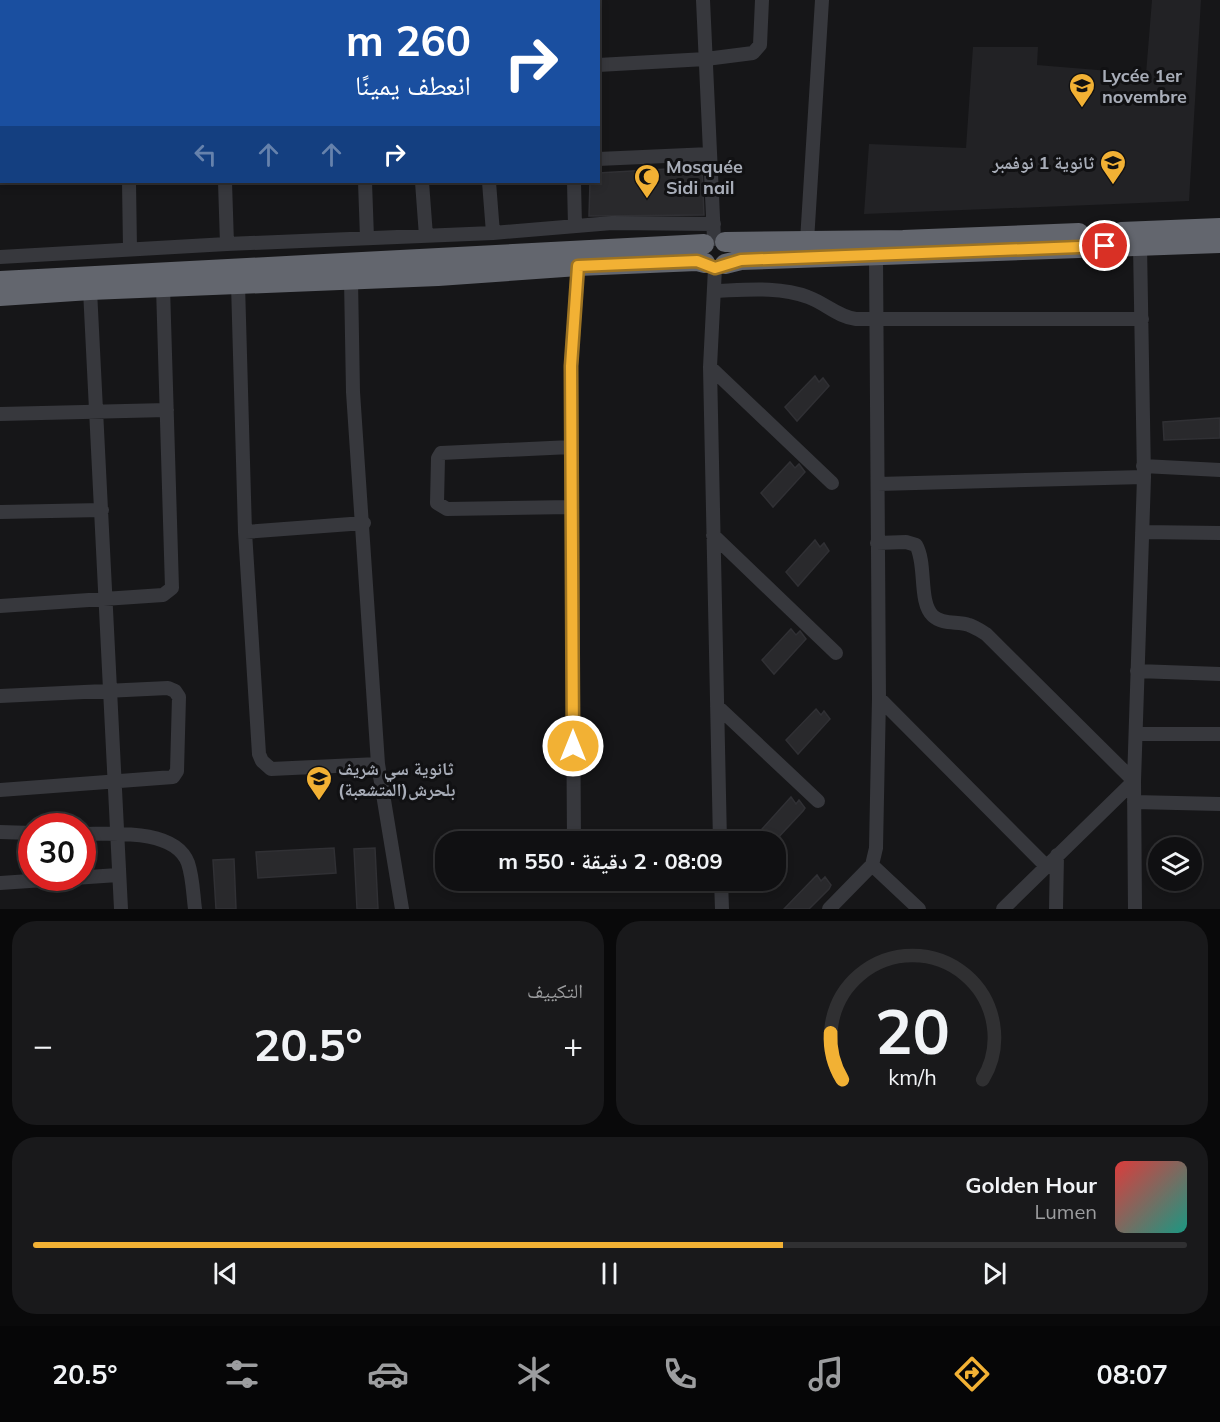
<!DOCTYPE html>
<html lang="ar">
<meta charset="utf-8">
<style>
:root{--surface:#101012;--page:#19191b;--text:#f1f3f6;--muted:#9c9d9f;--line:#303032;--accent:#f2b134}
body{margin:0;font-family:Mulish,"Noto Naskh Arabic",sans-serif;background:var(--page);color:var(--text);direction:rtl;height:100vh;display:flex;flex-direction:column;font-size:22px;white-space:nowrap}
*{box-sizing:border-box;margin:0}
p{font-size:20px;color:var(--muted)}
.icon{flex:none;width:33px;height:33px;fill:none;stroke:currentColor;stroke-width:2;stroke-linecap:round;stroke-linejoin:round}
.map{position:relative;height:909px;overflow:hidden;direction:ltr}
.sheet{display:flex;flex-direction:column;gap:12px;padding:12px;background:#09090a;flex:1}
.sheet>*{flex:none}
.hud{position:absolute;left:0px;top:0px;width:600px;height:183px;box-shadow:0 3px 9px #0003,0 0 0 2px var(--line);direction:rtl;background:#1a4fa0;color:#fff;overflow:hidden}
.controls{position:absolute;left:1148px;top:837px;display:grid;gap:12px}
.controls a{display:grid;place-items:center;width:54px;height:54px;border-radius:50%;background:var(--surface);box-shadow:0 3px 9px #0003,0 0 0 2px var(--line);font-size:30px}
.speed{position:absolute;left:18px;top:813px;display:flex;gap:12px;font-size:30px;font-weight:700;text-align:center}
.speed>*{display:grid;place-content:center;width:78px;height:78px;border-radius:50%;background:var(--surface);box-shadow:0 3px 9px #0003,0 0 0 2px var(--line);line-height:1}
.speed .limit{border:9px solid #d22;background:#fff;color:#111}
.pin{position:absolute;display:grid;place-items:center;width:51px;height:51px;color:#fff;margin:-26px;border:3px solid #fff;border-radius:50%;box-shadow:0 2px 6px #0007}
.me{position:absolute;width:66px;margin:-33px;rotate:0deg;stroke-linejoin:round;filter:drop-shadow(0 0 4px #0008)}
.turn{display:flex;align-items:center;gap:21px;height:126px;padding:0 30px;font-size:27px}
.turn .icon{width:78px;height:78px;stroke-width:2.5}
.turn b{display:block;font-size:42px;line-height:51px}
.lanes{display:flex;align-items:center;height:57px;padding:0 30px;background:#0003;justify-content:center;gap:30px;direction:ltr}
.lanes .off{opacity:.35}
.big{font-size:45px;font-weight:700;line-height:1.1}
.sheet .card{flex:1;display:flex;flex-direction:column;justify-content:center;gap:9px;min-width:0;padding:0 21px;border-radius:24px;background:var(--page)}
.sheet .dial{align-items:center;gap:0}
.dial svg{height:156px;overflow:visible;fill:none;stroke:var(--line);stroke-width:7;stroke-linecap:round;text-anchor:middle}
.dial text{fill:var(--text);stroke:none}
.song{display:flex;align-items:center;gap:18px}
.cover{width:72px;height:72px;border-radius:9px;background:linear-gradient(135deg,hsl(0 70% 55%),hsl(170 70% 35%))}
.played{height:6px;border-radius:3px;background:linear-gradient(90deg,var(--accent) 65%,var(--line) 65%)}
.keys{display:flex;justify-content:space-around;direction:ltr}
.heat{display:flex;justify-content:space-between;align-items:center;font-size:33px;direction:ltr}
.sheet .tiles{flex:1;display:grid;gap:12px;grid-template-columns:1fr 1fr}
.card:last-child{grid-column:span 2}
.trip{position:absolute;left:435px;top:831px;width:351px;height:60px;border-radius:24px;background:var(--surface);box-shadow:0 3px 9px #0003,0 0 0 2px var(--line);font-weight:700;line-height:60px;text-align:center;direction:rtl}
.dock{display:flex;height:96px;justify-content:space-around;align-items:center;background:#060607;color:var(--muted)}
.dock .icon{width:42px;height:42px}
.dock .on{color:var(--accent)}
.dock b{font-size:27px;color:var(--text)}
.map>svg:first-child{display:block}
.built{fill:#222225}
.building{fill:#29292c;stroke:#303034;stroke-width:1.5}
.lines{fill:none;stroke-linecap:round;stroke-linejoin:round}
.minor{stroke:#37383d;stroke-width:14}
.highway{stroke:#63666e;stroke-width:20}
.route-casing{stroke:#9d7322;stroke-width:15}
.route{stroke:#f2b134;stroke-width:10}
.labels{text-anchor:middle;stroke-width:6;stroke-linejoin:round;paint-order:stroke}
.poi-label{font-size:18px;font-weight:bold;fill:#a8adb8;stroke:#111113;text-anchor:start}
</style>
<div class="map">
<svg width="1220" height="909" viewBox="0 0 1220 909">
<rect width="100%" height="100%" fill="#161618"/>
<!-- built -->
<path class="built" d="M 1152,0 L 1201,0 L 1189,201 L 864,214 L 869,144 L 966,148 L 973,47 L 1038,47 L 1037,65 L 1146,74 Z"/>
<!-- building -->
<path class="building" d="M 702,167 L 704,215 L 589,216 L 590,182 L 598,182 L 598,173 Z
M 815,376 L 819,382 L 823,378 L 829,386 L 797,421 L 785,407 Z
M 1220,418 L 1220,438 L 1164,440 L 1163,422 Z
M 790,462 L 795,468 L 799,464 L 805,472 L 773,507 L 761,493 Z
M 815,540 L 820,547 L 824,543 L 829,551 L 798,586 L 786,572 Z
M 791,629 L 796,635 L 800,631 L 806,639 L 774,674 L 762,660 Z
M 816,709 L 821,715 L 824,711 L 830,719 L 798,754 L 786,740 Z
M 791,797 L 796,804 L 799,800 L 805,808 L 803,811 L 774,842 L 756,842 L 765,833 L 762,829 Z
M 334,848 L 336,873 L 258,878 L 256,852 Z
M 375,848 L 378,909 L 357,909 L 354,849 Z
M 234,859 L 236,909 L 216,909 L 213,860 Z
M 817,875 L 821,881 L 825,877 L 831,885 L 829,889 L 809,909 L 784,909 Z"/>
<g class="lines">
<!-- minor -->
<path class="minor" d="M 121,0 L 121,2
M 214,0 L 214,2
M 354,0 L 354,2
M 411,0 L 411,2
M 477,0 L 478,2
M 564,0 L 564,2
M 703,0 L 714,239
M 598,65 L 706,59 L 753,53 L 760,45 L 762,0
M 0,146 L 2,145
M 598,159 L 710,154
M 129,182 L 130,249
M 225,182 L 227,244
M 365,182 L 367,238
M 422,182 L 426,236
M 489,182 L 493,233
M 574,182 L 575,226
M 807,241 L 822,0
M 876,256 L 879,698 L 876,848 L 872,865 L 919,909
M 0,257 L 227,244 L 493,233 L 612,223 L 714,224
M 715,268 L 710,367 L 720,842
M 351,280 L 353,392 L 378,764 L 402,909
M 238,284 L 245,532 L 259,754 L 262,761 L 271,769 L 378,764
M 90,290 L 121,909
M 714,291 C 744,290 779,286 808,297 C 825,303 838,317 856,319 L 1142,319
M 710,367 L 832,483
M 0,414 L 167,410
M 571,447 L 441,453 L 438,458 L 437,503 L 447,509 L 571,507
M 1143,466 L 1220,470
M 878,484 L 1144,477
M 0,512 L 102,510
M 245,532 L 364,523
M 1142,532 L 1220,533
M 713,535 L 836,653
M 877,543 L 906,542 L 916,545 C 927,564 918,602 933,616 C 943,625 958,621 969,625 C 975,627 981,631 986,634 L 1134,781 L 1003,909
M 0,606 L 163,595 L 172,588 L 163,287
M 1137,671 L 1220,674
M 0,696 L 168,688 L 175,691 L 179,697 L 177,771 L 173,777 L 0,790
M 879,698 L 1046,866
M 717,706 L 818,801
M 1136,734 L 1220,734
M 1134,802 L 1220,804
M 0,832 L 32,833
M 82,834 C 112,834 175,828 188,863 C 193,878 193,894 195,909
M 574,842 L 571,366 L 578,266
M 574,880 L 574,883
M 721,880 L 722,909
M 0,883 L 118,875
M 829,909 L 872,865
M 1056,909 L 1057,855
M 1135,909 L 1134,781 L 1144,477 L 1140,245"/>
<!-- highway -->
<path class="highway" d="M 1121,232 L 1220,228
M 725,242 L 903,240 L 1079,233
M 725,264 L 741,260 L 1220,243
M 0,281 L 704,244
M 0,296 L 90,290 L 438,276 L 578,266 L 697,261 L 705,263"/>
</g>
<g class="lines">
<defs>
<path id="route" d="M 573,746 L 571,366 L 578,266 L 697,261 L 715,268 L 741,260 L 1105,246"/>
</defs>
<!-- route casing -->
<use href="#route" class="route-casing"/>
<!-- route -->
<use href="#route" class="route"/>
</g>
<!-- icons -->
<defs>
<symbol id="school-pin" viewBox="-11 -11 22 30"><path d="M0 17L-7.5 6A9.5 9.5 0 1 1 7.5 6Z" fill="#f2b134" stroke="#111113"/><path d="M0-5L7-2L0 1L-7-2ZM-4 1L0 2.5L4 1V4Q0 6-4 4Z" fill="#111"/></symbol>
<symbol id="mosque-pin" viewBox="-11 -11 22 30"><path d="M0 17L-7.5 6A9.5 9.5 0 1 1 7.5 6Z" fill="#f2b134" stroke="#111113"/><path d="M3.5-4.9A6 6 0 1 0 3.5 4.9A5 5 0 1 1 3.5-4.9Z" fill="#111"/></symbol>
</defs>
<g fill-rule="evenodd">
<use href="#school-pin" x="1067" y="71" width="30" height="40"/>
<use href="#school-pin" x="1098" y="148" width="30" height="40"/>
<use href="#mosque-pin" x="632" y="162" width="30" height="40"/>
<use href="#school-pin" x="304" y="764" width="30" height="40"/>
</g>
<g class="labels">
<!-- poi labels -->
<g class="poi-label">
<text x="1102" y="82">Lycée 1er<tspan x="1102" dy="21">novembre</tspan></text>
<text x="1094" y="169" text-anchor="end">ثانوية 1 نوفمبر</text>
<text x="666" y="173">Mosquée<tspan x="666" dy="21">Sidi nail</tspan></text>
<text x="338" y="775">ثانوية سي شريف<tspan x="338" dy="21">بلحرش(المتشعبة)</tspan></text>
</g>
</g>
</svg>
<div class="controls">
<a><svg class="icon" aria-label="layers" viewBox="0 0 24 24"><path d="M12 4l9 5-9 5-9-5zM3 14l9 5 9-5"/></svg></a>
</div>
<div class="speed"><div class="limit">30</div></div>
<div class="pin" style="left:1105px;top:246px;background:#d93025"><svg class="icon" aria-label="arrive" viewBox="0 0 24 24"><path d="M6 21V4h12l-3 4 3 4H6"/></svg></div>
<svg class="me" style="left:573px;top:746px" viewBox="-20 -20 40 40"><circle r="17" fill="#f2b134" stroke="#fff" stroke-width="3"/><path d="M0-11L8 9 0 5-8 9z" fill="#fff"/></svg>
<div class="trip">08:09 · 2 دقيقة · 550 m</div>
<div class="hud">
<div class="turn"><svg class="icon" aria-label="right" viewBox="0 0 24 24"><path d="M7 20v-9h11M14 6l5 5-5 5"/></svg><div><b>260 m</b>انعطف يمينًا</div></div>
<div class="lanes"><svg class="icon off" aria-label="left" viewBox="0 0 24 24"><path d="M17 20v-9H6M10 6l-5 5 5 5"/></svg><svg class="icon off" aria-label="ahead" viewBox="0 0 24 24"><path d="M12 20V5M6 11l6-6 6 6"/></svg><svg class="icon off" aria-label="ahead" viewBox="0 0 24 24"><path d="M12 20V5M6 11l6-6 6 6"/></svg><svg class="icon" aria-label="right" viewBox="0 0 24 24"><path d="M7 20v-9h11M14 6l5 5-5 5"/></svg></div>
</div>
</div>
<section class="sheet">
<div class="tiles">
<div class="card dial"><svg viewBox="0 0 100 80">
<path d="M14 69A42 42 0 1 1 86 69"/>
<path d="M14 69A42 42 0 0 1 8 45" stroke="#f2b134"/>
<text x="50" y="56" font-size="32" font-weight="700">20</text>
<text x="50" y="72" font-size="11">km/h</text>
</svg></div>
<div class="card"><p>التكييف</p>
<div class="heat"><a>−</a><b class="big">20.5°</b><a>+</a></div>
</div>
<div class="card">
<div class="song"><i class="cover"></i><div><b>Golden Hour</b><p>Lumen</p></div></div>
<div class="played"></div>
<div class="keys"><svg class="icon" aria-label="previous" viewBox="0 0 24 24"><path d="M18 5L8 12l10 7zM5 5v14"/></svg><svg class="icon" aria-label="pause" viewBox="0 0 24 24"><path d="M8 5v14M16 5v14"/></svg><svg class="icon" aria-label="next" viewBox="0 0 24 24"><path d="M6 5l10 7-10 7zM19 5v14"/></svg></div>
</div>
</div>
</section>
<nav class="dock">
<b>08:07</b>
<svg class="icon on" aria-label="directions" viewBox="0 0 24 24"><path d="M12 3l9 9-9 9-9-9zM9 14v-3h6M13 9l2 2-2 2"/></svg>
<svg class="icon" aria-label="music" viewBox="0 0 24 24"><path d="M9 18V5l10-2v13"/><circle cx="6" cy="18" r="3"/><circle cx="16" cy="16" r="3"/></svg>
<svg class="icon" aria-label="phone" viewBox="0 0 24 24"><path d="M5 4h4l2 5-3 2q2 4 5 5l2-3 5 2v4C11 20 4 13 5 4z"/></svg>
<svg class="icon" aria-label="climate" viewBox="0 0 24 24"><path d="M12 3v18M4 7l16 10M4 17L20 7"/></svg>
<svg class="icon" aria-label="car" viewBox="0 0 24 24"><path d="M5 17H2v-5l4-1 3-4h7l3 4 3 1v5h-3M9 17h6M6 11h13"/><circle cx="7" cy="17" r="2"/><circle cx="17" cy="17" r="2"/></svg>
<svg class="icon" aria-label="filters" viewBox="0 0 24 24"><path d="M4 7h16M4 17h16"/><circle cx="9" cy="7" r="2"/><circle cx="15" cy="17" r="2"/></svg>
<b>20.5°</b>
</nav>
